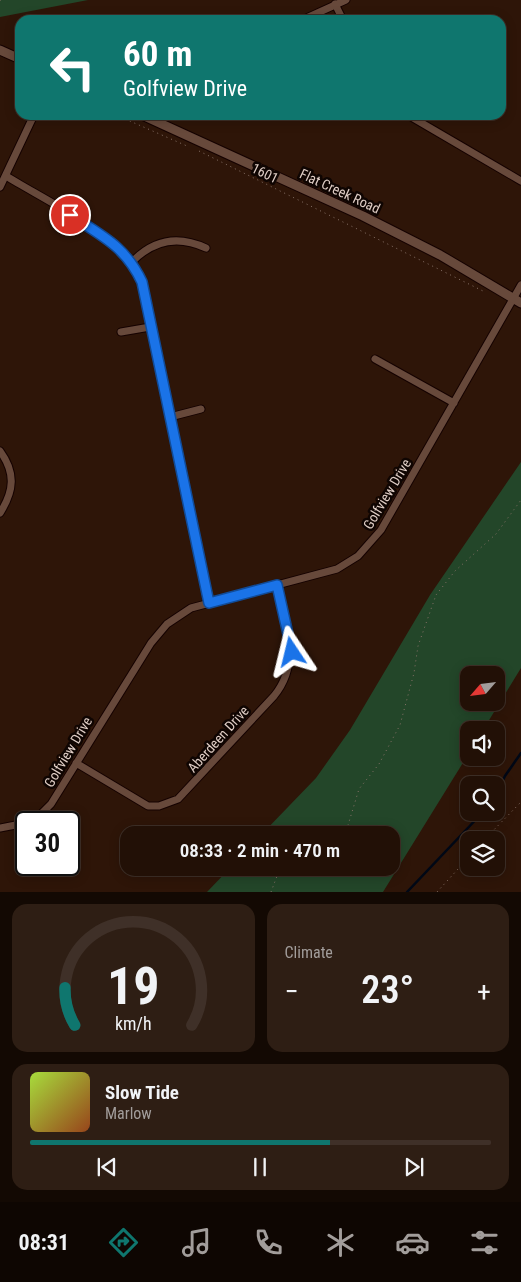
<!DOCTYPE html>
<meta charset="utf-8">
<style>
:root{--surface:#221006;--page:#2e1e14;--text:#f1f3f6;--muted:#a29d9b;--line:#3f3028;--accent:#0f766e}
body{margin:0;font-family:"Roboto Condensed",sans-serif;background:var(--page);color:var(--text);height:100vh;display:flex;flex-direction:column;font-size:19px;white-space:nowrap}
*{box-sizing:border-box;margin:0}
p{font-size:16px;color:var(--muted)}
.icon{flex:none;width:28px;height:28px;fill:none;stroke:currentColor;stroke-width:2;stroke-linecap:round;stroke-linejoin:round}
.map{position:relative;height:892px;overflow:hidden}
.panel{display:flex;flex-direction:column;gap:12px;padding:12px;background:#130903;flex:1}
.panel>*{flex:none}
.guide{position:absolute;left:15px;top:15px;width:491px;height:105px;border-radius:15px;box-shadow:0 2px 12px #0003,0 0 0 1px var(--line);background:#0f766e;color:#fff;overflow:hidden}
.needle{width:32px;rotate:242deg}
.buttons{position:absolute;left:460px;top:666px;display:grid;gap:10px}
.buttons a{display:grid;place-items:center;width:45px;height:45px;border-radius:10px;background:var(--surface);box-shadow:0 2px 12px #0003,0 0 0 1px var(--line);font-size:25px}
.speed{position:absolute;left:15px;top:811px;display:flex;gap:10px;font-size:25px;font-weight:700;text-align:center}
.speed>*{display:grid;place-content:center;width:65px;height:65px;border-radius:50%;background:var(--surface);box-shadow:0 2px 12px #0003,0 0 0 1px var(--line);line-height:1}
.speed .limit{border:2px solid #111;border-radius:8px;background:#fff;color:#111}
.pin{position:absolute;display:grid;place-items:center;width:42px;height:42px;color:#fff;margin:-21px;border:2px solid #fff;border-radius:50%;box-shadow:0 1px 5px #0007}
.me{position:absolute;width:55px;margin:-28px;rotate:350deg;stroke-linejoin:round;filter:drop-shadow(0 0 4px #0008)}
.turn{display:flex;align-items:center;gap:18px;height:105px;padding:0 25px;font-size:22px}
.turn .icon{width:65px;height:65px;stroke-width:2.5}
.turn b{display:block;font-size:35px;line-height:42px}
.big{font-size:38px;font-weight:600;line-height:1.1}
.panel .widget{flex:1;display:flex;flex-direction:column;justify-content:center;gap:8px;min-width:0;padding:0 18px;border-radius:15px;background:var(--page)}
.panel .dial{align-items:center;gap:0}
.dial svg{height:130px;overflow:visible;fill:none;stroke:var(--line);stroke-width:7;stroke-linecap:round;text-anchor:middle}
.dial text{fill:var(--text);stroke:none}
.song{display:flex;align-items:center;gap:15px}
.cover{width:60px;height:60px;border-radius:8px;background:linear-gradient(135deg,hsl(80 70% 55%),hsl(20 70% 35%))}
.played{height:5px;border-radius:2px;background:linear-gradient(90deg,var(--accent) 65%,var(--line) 65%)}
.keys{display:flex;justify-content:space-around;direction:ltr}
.heat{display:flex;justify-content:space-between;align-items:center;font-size:28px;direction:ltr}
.panel .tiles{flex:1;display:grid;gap:12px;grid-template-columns:1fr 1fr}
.widget:last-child{grid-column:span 2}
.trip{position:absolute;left:120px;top:826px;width:280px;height:50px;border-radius:15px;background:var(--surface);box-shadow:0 2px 12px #0003,0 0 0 1px var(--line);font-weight:600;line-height:50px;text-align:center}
.tab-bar{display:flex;height:80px;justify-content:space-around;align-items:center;background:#0e0602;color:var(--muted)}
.tab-bar .icon{width:35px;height:35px}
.tab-bar .on{color:var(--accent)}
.tab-bar b{font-size:22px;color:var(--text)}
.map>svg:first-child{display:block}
.green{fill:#234629;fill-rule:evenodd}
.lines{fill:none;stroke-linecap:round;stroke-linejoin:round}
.stream{stroke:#000816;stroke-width:2.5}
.minor-casing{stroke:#150200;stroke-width:9}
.tertiary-casing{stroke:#150200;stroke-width:11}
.path{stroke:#897369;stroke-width:1;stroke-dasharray:1 4;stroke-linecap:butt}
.minor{stroke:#67493b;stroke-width:7}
.tertiary{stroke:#67493b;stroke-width:9}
.route-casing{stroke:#114b97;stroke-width:12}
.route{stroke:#1a73e8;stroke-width:9}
.labels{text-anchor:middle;stroke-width:5;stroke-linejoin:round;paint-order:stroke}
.street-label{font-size:14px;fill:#dfcdc5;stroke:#0f0502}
</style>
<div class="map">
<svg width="521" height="892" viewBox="0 0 521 892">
<rect width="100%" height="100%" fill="#2e1508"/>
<!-- green -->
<path class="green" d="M 0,0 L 88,0 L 0,17 Z
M 521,462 L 521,668 L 483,730 L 469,730 L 469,753 L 383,892 L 207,892 L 230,868 L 391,868 L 391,835 L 261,835 L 316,778 L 350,730 L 430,595 ZM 469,675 L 496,675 L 496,702 L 469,702 Z"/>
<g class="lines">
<!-- stream -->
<path class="stream" d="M 496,795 L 505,776 L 521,753
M 407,892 L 483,812"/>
<defs>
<path id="minor" d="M 335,4 L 343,20
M 302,20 L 346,0
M 408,115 L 521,181
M 6,176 C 40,197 109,231 131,261 C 141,273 143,290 147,304 L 209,603
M 0,187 L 34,115
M 132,262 C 153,240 178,235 206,248
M 121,332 L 150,327
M 375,359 L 454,403
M 170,417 L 201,409
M 0,451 C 16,473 14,491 0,513
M 76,763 L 148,806 L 159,806 L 178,799 L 274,696 C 302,662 286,623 277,585
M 27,822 L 40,815 L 51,804 L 151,643 L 167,624 L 191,608 L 337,569 L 358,556 L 381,530 L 521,285
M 0,828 L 26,823"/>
<path id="tertiary" d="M 0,50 L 20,59
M 142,115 L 363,216 L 440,255 L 521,303"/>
</defs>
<!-- minor casing -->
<use href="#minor" class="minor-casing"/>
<!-- tertiary casing -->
<use href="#tertiary" class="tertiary-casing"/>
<!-- path -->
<path class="path" d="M 0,0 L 1,0
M 116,115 L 187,146
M 199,151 L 485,292
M 307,835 L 318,833 L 324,835
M 345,835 L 359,789 L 379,764 L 400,725 L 414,673 L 418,646 L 436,595 L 455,571 L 496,534 L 521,500
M 484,840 L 521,802
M 271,892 L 280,868
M 437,892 L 469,857"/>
<!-- minor -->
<use href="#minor" class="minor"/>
<!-- tertiary -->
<use href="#tertiary" class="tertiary"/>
</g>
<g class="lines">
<defs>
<path id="route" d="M 70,215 C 102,236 125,246 142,282 L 209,603 L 277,585 L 292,652"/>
</defs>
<!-- route casing -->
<use href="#route" class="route-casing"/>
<!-- route -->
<use href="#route" class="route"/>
</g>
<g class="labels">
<!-- street labels -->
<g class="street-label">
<text transform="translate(265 173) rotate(26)" y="5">1601</text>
<text transform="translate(340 191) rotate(25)" y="5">Flat Creek Road</text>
<text transform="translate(387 494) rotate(-59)" y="5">Golfview Drive</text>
<text transform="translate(218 739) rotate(-48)" y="5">Aberdeen Drive</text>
<text transform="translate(68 752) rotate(-59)" y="5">Golfview Drive</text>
</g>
</g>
</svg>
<div class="buttons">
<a><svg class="needle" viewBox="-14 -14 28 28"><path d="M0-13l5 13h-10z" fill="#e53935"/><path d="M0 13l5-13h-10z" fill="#a29d9b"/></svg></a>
<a><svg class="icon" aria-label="sound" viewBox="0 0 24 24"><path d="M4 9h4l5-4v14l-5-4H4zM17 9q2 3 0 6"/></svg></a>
<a><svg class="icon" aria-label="search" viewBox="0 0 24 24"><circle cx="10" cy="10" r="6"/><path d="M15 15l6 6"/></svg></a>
<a><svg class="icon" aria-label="layers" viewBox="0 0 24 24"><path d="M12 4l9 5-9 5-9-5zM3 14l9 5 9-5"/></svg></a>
</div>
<div class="speed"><div class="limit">30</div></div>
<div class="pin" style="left:70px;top:215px;background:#d93025"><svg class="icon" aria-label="arrive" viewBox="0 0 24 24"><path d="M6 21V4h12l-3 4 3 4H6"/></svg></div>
<svg class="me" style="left:292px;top:652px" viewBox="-20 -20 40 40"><path d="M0-17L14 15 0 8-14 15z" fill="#1a73e8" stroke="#fff" stroke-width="4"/></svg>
<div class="trip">08:33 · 2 min · 470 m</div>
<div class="guide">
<div class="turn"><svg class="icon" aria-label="left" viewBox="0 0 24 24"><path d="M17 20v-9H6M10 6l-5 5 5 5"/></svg><div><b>60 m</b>Golfview Drive</div></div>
</div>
</div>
<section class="panel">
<div class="tiles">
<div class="widget dial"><svg viewBox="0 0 100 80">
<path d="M14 69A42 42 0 1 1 86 69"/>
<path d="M14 69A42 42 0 0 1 8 46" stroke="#0f766e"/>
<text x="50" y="56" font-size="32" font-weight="700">19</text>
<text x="50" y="72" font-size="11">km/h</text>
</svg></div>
<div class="widget"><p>Climate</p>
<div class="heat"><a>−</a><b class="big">23°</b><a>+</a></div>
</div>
<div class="widget">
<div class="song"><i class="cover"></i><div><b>Slow Tide</b><p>Marlow</p></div></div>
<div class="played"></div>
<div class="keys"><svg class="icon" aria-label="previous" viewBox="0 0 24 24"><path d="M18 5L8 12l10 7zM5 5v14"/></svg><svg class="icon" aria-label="pause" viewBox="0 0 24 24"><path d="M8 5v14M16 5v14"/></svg><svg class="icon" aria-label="next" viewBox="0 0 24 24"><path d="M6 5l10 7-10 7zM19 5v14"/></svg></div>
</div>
</div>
</section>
<nav class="tab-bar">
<b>08:31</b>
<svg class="icon on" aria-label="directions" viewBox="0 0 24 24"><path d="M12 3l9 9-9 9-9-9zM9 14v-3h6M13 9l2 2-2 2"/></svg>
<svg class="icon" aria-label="music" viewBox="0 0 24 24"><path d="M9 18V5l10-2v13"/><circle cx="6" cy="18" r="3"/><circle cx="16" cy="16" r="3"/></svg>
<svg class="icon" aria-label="phone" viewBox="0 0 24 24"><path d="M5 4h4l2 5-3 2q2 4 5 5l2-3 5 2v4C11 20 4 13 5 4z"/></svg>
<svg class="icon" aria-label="climate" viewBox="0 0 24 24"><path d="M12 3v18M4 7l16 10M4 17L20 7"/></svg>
<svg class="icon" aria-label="car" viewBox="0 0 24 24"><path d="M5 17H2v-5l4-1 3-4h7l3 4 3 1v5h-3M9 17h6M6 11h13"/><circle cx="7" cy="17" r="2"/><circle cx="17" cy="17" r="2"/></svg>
<svg class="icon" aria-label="filters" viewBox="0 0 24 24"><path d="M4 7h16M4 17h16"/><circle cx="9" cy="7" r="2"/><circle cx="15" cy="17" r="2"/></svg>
</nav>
